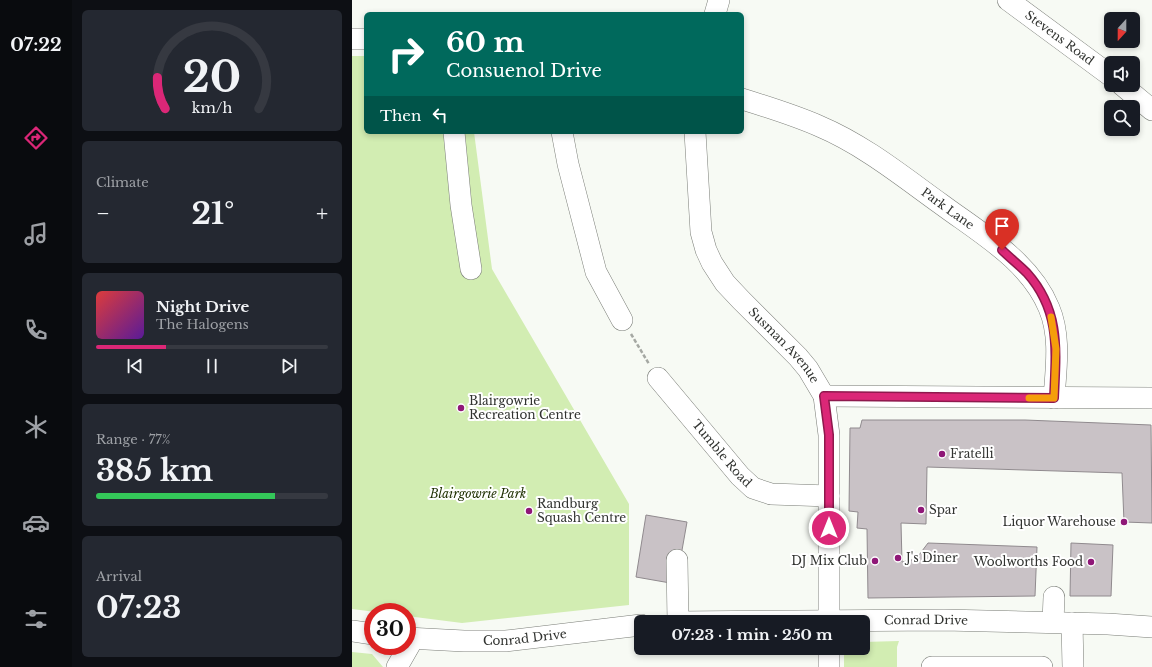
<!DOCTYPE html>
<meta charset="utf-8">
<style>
:root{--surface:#171b24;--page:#242831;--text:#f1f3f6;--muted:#9ea1a6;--line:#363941;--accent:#db2777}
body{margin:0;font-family:"Libre Baskerville",serif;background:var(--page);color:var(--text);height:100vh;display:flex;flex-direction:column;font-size:15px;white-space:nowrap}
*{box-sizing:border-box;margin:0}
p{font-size:13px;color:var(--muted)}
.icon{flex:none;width:22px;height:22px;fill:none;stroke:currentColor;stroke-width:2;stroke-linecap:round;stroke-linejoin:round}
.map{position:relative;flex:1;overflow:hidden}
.details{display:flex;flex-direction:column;gap:10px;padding:10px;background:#0d0f14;width:280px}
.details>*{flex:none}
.hud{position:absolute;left:12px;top:12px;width:380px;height:122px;border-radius:6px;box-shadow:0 2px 6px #0003;background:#00695c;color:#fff;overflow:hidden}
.needle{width:26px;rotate:201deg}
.tools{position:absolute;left:752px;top:12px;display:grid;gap:8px}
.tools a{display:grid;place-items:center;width:36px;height:36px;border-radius:6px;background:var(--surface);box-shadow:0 2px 6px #0003;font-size:20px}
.speed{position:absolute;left:12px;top:603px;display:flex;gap:8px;font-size:20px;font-weight:700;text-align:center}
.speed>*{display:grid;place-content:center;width:52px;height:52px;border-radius:50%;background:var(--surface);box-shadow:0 2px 6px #0003;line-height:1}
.speed .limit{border:6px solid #d22;background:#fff;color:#111}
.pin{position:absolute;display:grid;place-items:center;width:34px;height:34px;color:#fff;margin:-41px -17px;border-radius:50% 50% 50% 0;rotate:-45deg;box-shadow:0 0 4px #0007}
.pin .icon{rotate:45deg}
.me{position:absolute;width:44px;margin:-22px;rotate:0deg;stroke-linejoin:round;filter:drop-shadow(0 0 3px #0008)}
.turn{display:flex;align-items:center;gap:14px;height:84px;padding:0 16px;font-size:18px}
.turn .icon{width:52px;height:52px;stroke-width:2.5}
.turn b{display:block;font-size:28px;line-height:34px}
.then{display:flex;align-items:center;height:38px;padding:0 16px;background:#0003;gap:8px;font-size:15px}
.big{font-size:30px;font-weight:700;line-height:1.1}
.details .widget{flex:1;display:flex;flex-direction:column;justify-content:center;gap:6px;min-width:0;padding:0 14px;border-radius:6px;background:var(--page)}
.details .dial{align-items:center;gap:0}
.dial svg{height:104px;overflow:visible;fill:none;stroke:var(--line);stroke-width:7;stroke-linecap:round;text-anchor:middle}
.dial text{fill:var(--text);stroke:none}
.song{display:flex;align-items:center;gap:12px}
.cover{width:48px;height:48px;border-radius:6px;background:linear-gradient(135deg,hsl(0 70% 55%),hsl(270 70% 35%))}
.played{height:4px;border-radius:2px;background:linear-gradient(90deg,var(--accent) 30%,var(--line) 30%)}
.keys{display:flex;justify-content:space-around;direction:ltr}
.heat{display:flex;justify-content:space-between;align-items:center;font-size:22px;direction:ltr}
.charge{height:6px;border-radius:3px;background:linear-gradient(90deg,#34c759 77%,var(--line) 0)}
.trip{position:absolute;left:282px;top:615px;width:236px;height:40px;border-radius:6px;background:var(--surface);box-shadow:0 2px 6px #0003;font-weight:700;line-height:40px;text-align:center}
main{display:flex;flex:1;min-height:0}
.tabs{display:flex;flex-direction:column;width:72px;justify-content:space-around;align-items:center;background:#090b0e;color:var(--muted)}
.tabs .icon{width:28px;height:28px}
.tabs .active{color:var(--accent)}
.tabs b{font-size:18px;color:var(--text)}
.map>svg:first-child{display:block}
.green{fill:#d2edb2}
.building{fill:#c9c2c6;stroke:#908a8e}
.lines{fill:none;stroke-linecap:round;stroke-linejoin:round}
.minor-casing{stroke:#7a7d77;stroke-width:22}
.path{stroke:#a5a8a3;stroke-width:2.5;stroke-dasharray:4 2;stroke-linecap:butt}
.minor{stroke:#fff;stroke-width:21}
.route-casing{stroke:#8e194d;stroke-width:10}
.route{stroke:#db2777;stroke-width:7}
.slow{stroke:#f59e0b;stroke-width:7}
.poi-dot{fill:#8f1777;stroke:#fff;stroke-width:1.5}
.labels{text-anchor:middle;stroke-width:4;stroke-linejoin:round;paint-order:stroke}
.street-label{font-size:12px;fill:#313330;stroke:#fff}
.poi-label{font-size:12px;fill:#313330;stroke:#fff;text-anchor:start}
.park-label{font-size:12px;font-style:italic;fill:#1e2f00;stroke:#fff}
</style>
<main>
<nav class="tabs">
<b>07:22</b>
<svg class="icon active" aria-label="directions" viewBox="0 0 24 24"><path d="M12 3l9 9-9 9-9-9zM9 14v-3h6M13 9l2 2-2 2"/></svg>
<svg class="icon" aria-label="music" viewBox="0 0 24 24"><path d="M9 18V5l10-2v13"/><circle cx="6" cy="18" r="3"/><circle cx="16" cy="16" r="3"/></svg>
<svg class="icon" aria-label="phone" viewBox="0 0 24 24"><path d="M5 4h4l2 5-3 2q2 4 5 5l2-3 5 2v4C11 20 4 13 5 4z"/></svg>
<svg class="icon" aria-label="climate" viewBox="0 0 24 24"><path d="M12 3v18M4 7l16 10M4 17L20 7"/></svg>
<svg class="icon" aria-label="car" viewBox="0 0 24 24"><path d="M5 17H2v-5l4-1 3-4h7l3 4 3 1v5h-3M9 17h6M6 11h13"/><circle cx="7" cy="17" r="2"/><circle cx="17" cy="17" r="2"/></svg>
<svg class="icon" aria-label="filters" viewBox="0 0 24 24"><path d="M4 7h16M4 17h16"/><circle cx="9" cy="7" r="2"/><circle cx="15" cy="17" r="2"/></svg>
</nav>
<section class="details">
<div class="widget dial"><svg viewBox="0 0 100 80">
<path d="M14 69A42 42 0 1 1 86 69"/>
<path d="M14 69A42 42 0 0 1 8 45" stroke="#db2777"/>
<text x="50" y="56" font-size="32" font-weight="700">20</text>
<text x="50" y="72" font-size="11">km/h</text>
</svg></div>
<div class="widget"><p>Climate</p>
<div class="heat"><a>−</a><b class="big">21°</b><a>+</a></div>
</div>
<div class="widget">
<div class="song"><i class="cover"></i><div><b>Night Drive</b><p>The Halogens</p></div></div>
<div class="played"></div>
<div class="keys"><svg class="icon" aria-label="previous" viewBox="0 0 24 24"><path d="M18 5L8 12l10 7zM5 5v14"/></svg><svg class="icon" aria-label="pause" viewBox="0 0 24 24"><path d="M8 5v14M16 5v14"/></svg><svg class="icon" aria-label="next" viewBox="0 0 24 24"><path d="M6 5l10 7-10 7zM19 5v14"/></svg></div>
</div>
<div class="widget"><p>Range · 77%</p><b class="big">385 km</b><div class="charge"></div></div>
<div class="widget"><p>Arrival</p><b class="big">07:23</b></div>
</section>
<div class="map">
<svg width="800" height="667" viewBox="0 0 800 667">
<rect width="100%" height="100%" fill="#f7faf4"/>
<!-- green -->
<path class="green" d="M 0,56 L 14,56 L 14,132 L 122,132 L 140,269 L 277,504 L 277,605 L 110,623 L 55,616 L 55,612 L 24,612 L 0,609 Z
M 547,641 L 545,647 L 545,667 L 492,667 L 492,648 L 511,648 L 511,642 Z
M 0,652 L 20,654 L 31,667 L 0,667 Z"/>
<!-- building -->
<path class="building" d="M 510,420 L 673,420 L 799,425 L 800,523 L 772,522 L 770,473 L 575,467 L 574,524 L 549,523 L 550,562 L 564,559 L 576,543 L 685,547 L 683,596 L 516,598 L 515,529 L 505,528 L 506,512 L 497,511 L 498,428 L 508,428 Z
M 294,515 L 335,522 L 324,584 L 284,577 Z
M 719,543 L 761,545 L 759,596 L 718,596 Z"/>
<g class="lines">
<defs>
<g id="minor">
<path id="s1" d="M 656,0 L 759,76"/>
<path d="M 363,14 L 367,0"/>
<path d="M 0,39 L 14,39"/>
<path d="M 770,85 L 800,110"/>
<path id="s2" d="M 390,99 C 416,107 442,115 467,126 C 512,145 550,176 589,204 C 628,233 678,261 697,308 C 709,336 704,369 702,398"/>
<path d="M 102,132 L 109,205 L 119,269"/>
<path d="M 210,132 L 216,164 L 244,272 L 270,320"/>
<path id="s3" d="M 343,132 L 349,232 L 354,250 L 360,263 L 373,283 L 389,300 L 446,357 L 456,369 L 472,396 L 477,435 L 477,622"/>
<path id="s4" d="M 306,378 L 388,476 L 401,488 L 419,494 L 477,496"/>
<path d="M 472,396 L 800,398"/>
<path d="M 325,560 L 326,622"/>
<path id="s5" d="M 324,622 L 592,620 L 756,624 L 800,627"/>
<path d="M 701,622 L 702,597"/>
<path d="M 720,623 L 721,667"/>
<path d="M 0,631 L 21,634"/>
<path id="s6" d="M 55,638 L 112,641 L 154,641 L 289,625"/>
<path d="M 477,648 L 477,667"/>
<path d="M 45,667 L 61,639"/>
<path d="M 580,667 L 690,667"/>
</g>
</defs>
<!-- minor casing -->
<use href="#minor" class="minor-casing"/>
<!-- path -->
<path class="path" d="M 279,334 L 297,364"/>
<!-- minor -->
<use href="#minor" class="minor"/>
</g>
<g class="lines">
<defs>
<path id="route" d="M 477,528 L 477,435 L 472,396 L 702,398 C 704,351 709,311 675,273 C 667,265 658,258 650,250"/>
</defs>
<!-- route casing -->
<use href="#route" class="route-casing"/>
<!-- route -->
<use href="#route" class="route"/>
<!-- slow -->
<path class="slow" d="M 677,398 L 702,398 L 704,349 L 699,317"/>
</g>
<!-- markers -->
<g class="poi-dot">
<circle cx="109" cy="408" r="4"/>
<circle cx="590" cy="454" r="4"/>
<circle cx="569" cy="510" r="4"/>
<circle cx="177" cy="511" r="4"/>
<circle cx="772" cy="522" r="4"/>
<circle cx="546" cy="558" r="4"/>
<circle cx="523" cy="561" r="4"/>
<circle cx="739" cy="562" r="4"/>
</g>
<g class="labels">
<!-- street labels -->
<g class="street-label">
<text dy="4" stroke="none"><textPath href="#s1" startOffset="64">Stevens Road</textPath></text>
<text dy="4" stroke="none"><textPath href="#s2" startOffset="235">Park Lane</textPath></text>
<text dy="4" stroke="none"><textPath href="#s3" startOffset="243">Susman Avenue</textPath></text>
<text dy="4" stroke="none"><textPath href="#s4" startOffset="99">Tumble Road</textPath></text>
<text dy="4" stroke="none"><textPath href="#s5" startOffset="250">Conrad Drive</textPath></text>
<text dy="4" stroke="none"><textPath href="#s6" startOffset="118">Conrad Drive</textPath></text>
</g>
<!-- poi labels -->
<g class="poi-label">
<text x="117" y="405">Blairgowrie<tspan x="117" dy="14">Recreation Centre</tspan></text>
<text x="598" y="458">Fratelli</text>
<text x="185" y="508">Randburg<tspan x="185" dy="14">Squash Centre</tspan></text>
<text x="577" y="514">Spar</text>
<text x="764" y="526" text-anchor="end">Liquor Warehouse</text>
<text x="554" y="562">J's Diner</text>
<text x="515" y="565" text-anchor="end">DJ Mix Club</text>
<text x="731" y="566" text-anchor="end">Woolworths Food</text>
</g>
<!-- park labels -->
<g class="park-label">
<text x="126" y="498">Blairgowrie Park</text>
</g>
</g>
</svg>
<div class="tools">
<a><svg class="needle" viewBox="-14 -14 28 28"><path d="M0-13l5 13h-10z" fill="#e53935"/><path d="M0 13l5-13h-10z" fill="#9ea1a6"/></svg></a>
<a><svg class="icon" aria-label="sound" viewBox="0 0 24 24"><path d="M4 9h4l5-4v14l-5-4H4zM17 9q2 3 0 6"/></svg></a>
<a><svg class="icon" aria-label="search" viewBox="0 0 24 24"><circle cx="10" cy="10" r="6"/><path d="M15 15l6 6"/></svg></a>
</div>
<div class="speed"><div class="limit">30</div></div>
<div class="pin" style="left:650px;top:250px;background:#d93025"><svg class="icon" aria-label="arrive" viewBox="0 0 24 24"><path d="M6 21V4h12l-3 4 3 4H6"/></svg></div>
<svg class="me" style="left:477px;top:528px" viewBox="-20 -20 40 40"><circle r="17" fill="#db2777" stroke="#fff" stroke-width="3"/><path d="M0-11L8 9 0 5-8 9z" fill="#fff"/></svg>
<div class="trip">07:23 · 1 min · 250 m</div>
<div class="hud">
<div class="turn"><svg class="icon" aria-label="right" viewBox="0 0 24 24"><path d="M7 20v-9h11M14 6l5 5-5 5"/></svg><div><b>60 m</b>Consuenol Drive</div></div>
<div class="then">Then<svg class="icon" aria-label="left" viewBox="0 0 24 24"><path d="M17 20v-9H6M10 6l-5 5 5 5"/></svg></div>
</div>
</div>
</main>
